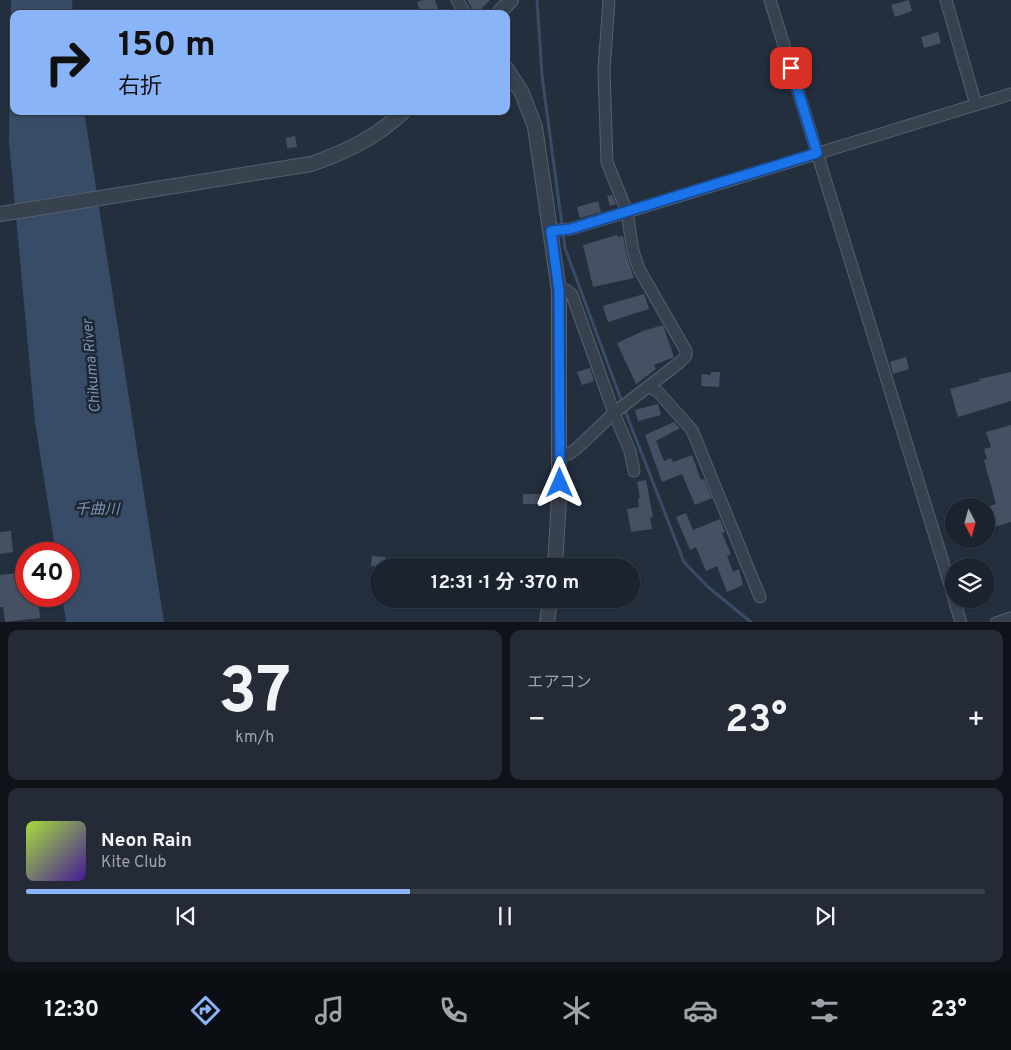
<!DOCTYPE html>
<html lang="ja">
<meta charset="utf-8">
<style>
:root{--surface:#1b232e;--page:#242b36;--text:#f1f3f6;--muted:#a0a4aa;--line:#39404a;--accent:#8ab4f8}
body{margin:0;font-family:Overpass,"Noto Sans JP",sans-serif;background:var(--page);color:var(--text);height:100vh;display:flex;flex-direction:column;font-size:19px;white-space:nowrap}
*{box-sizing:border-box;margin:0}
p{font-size:16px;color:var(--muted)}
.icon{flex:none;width:28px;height:28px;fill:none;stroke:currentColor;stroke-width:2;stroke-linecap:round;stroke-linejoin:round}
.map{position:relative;height:622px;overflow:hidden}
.details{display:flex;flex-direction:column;gap:8px;padding:8px;background:#0f1319;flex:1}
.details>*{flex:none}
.top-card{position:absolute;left:10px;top:10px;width:500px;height:105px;border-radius:10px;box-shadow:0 1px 4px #0004,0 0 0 1px var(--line);background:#8ab4f8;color:#111;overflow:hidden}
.needle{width:32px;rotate:174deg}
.buttons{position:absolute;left:945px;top:498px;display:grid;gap:10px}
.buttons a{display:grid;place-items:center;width:50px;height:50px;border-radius:50%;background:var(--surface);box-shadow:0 1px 4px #0004,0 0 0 1px var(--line);font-size:25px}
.speed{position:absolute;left:15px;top:542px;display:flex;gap:10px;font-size:25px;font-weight:700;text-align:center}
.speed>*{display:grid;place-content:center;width:65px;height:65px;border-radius:50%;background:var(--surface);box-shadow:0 1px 4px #0004,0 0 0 1px var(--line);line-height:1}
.speed .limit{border:8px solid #d22;background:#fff;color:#111}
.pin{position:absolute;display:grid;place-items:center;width:42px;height:42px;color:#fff;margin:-21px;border-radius:10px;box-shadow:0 2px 8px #0006}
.me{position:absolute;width:55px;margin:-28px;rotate:0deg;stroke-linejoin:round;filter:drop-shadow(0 0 4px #0008)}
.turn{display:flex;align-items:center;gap:18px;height:105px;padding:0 25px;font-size:22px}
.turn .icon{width:65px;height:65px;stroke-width:2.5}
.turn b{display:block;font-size:35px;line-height:42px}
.big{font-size:38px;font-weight:700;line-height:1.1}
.details .tile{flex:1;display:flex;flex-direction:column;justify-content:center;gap:8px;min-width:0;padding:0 18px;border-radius:10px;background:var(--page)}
.details .dial{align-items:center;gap:0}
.dial b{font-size:65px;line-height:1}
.song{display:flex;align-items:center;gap:15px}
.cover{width:60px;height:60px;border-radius:8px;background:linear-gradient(135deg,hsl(80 70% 55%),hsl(260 70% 35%))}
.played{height:5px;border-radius:2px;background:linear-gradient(90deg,var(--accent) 40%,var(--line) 40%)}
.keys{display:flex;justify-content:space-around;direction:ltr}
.heat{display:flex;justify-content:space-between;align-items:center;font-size:28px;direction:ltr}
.details .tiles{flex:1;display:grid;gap:8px;grid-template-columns:1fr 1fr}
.tile:last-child{grid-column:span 2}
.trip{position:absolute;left:370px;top:558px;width:270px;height:50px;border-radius:25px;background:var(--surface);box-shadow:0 1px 4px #0004,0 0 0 1px var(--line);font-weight:700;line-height:50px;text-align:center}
.tab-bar{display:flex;height:80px;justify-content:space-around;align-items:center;background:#0b0e12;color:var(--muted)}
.tab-bar .icon{width:35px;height:35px}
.tab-bar .current{color:var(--accent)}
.tab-bar b{font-size:22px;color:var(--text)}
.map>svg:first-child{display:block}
.water{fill:#394c67}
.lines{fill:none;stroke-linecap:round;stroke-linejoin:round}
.stream{stroke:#394c67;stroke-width:3}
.building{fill:#455162}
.minor-casing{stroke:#565f6c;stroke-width:13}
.tertiary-casing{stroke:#565f6c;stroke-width:16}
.minor{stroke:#38414e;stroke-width:11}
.tertiary{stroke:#38414e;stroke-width:14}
.route-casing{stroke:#114b97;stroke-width:12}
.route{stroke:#1a73e8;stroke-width:9}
.labels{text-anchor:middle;stroke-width:5;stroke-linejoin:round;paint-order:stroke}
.water-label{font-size:15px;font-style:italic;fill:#7c92b1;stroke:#1d2633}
</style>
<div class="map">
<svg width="1011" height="623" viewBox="0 0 1011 623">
<rect width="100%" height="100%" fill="#242f3e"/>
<!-- water -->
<path class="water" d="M 11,0 L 72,0 L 73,14 L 14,14 L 14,111 L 84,111 L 164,622 L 66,622 L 62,596 L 69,596 L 69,554 L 56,554 L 35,422 L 9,141 Z"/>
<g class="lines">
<!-- stream -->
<path class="stream" d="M 537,0 L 542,76 L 565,248 L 622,402
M 624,408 L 684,562 L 708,587 L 752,623"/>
</g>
<!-- building -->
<path class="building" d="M 424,0 L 435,0 L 440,14 L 421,14 L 417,2 Z
M 467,0 L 490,0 L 480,10 L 473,10 Z
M 909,0 L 912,11 L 895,17 L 891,5 Z
M 938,32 L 941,43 L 924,48 L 921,37 Z
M 295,136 L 297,147 L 287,148 L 286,138 Z
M 612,195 L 616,204 L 610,206 L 607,196 Z
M 598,201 L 601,212 L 580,218 L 577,207 Z
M 617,235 L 618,237 L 623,236 L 626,253 L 634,278 L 593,287 L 583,245 Z
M 644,294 L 649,309 L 608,322 L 603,306 Z
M 663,325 L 674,357 L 654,365 L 656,369 L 636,384 L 617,343 L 643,331 Z
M 906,357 L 909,369 L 893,374 L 890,362 Z
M 590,368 L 594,381 L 582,385 L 577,372 Z
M 711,372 L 720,372 L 719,387 L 701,386 L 702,374 L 711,375 Z
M 1011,372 L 1011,401 L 958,417 L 950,389 L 980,381 L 979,379 Z
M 658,404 L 661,415 L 638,421 L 635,410 Z
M 674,422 L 680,428 L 656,441 L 664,461 L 671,458 L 673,462 L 692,455 L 701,480 L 704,479 L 712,498 L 695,505 L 682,474 L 662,482 L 645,435 Z
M 1011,425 L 1011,522 L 990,528 L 986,507 L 996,504 L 984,460 L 987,459 L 984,449 L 991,447 L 986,432 Z
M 646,480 L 653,517 L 650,518 L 652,529 L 631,532 L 627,509 L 639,507 L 638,498 L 640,498 L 637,482 Z
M 523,494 L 543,494 L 543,504 L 523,504 Z
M 686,513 L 693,530 L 720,519 L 725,532 L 722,533 L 731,554 L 727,556 L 733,572 L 739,569 L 743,585 L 727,592 L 717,566 L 706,571 L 696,547 L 690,550 L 676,517 Z
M 11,531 L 13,552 L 0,554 L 0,532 Z
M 372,556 L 385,557 L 385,566 L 371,566 Z
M 26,572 L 26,596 L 38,596 L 40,618 L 5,622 L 3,607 L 0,607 L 0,575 Z"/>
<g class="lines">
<defs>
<path id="minor" d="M 457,0 L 466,14
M 770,0 L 954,598
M 946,0 L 976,105
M 551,231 L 570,229 L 627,212 L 1011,94
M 559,291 L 566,290 L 572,295 L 614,413 L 630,451 L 634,471
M 650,387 L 658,392 L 692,430 L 760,597
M 560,454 L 569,454 L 576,449 L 614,413 L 680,362 L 686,356 L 686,351 L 639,269 L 633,251 L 627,212 L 607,162 L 604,70 L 609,0
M 954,599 L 961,623
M 996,623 L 1011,618"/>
<path id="tertiary" d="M 498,14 L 511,0
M 506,68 L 522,93 L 535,127 L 559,291 L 559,498 L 555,566
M 0,214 L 311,164 C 346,152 377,137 404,111
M 547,623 L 550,599"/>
</defs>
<!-- minor casing -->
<use href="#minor" class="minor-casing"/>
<!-- tertiary casing -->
<use href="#tertiary" class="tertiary-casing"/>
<!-- minor -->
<use href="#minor" class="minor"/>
<!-- tertiary -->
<use href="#tertiary" class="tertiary"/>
</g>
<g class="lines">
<defs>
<path id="route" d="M 560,483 L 559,291 L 551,231 L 570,229 L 817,153 L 791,68"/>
</defs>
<!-- route casing -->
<use href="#route" class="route-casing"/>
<!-- route -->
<use href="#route" class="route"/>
</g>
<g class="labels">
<!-- water labels -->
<g class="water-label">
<text transform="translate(91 366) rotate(-95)" y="5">Chikuma River</text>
<text x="97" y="514">千曲川</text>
</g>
</g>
</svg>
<div class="buttons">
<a><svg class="needle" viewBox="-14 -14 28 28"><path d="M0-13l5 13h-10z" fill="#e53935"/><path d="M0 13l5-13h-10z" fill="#a0a4aa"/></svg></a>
<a><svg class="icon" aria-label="layers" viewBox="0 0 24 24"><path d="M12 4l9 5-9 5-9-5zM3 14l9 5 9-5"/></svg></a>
</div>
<div class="speed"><div class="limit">40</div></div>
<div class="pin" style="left:791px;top:68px;background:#d93025"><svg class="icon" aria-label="arrive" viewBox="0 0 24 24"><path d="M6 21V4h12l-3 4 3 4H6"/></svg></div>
<svg class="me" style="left:560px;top:483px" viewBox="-20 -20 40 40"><path d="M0-17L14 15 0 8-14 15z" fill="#1a73e8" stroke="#fff" stroke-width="4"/></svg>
<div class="trip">12:31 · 1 分 · 370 m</div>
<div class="top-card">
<div class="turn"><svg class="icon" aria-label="right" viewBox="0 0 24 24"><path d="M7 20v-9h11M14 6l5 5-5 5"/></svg><div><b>150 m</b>右折</div></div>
</div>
</div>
<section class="details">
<div class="tiles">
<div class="tile dial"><b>37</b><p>km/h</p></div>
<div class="tile"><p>エアコン</p>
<div class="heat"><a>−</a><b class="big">23°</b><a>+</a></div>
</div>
<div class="tile">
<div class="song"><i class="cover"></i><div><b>Neon Rain</b><p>Kite Club</p></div></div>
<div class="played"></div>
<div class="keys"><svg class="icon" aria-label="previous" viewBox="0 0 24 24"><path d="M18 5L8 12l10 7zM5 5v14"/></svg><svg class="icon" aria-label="pause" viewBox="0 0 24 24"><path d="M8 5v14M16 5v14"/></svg><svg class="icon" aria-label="next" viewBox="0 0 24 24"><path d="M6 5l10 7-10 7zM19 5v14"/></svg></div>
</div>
</div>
</section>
<nav class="tab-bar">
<b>12:30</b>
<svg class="icon current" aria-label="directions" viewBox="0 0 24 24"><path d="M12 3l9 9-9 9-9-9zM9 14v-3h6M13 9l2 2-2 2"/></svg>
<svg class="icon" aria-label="music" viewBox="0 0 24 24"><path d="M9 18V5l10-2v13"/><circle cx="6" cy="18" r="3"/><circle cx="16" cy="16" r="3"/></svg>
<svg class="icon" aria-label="phone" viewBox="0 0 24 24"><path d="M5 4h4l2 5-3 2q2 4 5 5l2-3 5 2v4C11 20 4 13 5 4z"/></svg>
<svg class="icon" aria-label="climate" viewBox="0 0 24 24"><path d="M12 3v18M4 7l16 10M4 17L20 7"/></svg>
<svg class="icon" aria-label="car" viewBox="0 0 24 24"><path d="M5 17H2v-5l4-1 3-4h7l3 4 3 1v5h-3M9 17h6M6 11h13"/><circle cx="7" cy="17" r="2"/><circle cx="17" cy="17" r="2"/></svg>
<svg class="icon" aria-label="filters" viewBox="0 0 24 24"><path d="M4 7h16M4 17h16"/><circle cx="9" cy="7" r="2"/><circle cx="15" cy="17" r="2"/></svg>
<b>23°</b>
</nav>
